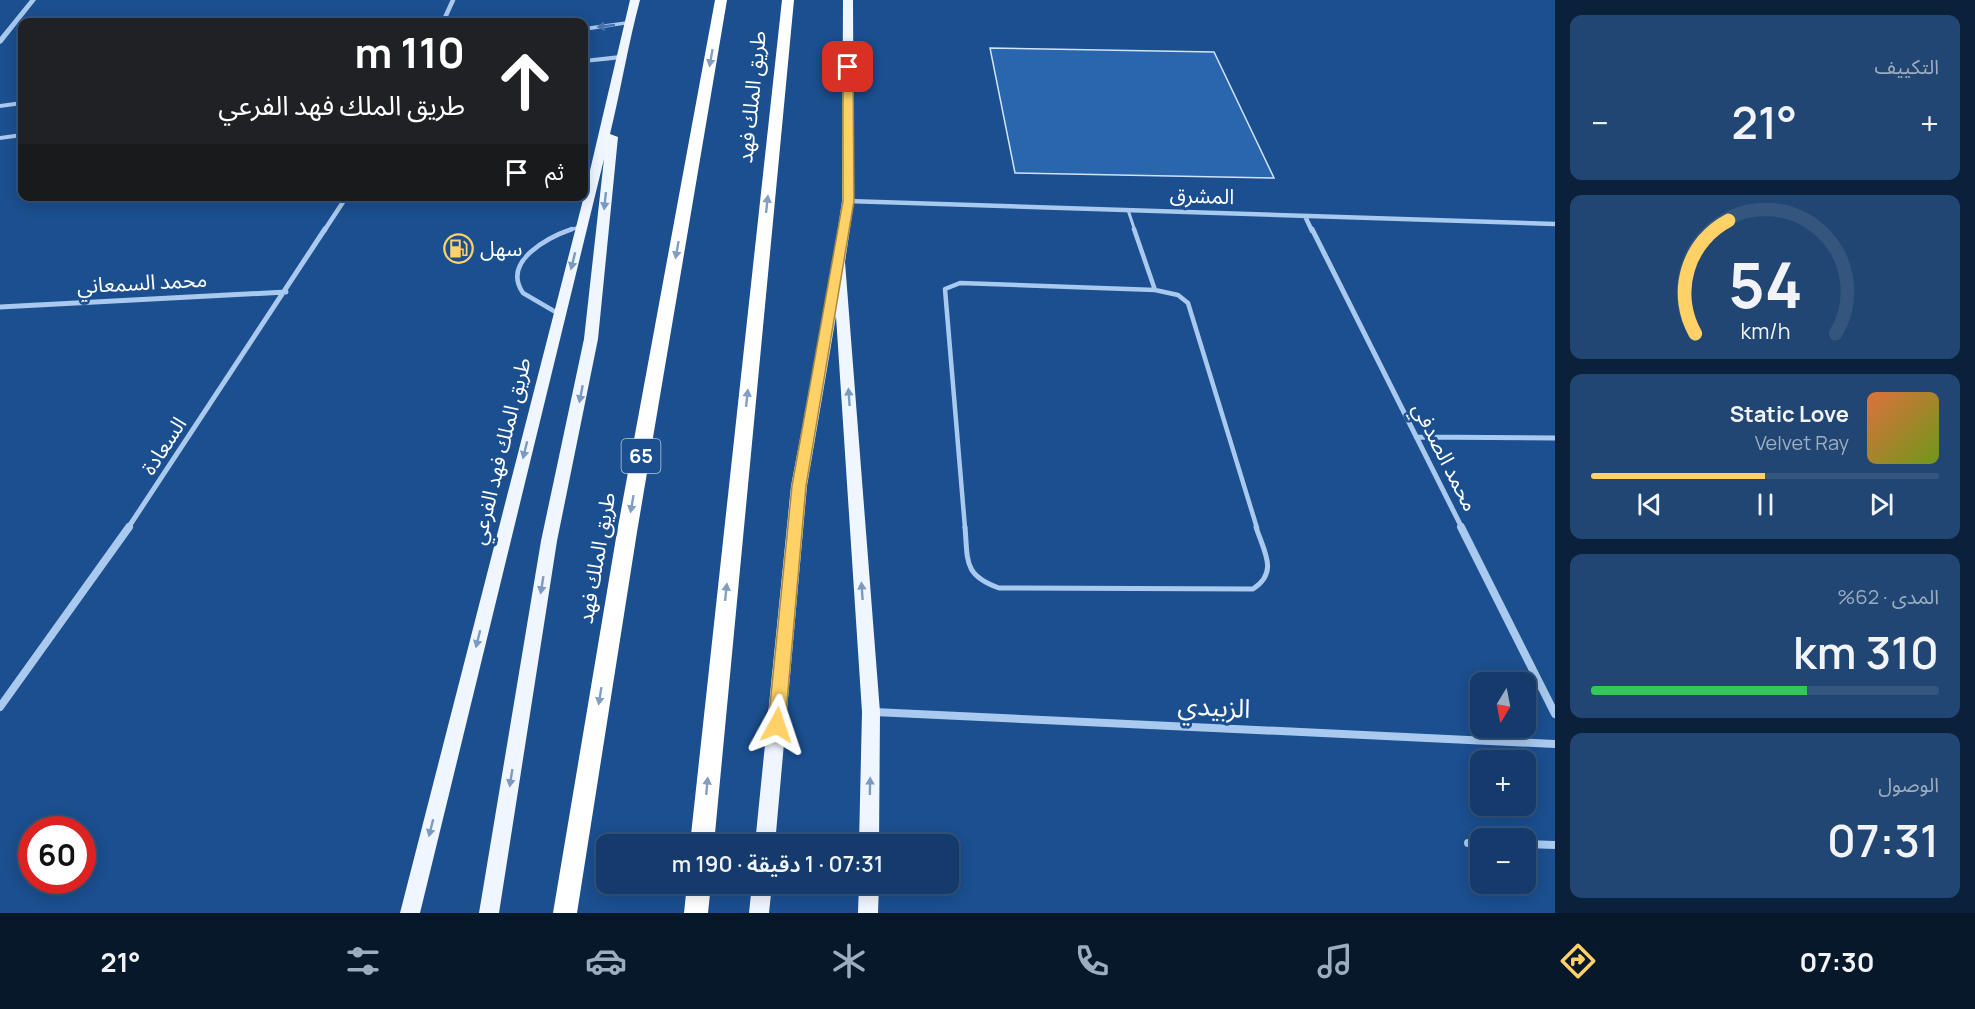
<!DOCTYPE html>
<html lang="ar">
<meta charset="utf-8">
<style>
:root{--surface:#143b6b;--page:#214673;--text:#f1f3f6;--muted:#9dadc1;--line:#33557e;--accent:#ffd166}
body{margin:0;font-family:Manrope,"Noto Sans Arabic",sans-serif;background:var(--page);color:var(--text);direction:rtl;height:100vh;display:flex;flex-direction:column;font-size:22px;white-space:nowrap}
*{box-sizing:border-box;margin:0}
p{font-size:20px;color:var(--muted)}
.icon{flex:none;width:33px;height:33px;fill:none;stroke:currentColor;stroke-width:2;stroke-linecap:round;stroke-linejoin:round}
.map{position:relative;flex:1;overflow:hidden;direction:ltr}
.details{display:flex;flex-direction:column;gap:15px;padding:15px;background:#0b203b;width:420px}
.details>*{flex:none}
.top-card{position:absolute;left:18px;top:18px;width:570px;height:183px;border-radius:12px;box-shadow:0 3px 15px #0003,0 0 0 2px var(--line);direction:rtl;background:#202124;color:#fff;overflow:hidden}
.needle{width:39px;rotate:190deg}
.tools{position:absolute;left:1470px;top:672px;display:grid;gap:12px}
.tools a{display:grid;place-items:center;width:66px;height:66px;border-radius:12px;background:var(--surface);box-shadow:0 3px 15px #0003,0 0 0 2px var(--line);font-size:30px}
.speed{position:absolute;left:18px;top:816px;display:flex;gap:12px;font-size:30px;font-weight:700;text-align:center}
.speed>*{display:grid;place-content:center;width:78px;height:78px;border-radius:50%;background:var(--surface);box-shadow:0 3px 15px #0003,0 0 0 2px var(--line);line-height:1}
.speed .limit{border:9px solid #d22;background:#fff;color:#111}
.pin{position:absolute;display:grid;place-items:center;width:51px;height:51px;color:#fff;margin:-26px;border-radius:12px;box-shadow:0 3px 9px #0006}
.me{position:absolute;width:66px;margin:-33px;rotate:5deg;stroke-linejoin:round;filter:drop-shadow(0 0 4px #0008)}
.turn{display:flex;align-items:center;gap:21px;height:126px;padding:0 24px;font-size:27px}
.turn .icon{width:78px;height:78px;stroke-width:2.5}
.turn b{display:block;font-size:42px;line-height:51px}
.then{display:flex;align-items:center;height:57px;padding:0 24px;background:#0003;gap:12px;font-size:22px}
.big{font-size:45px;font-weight:600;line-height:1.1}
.details .widget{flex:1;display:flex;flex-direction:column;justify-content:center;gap:9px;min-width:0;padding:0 21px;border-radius:12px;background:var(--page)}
.details .dial{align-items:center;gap:0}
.dial svg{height:156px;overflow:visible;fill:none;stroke:var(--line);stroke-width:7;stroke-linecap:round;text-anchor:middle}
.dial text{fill:var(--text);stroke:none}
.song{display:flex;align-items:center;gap:18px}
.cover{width:72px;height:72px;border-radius:9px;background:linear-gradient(135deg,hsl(20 70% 55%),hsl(80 70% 35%))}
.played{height:6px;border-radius:3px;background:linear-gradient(90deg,var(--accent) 50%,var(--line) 50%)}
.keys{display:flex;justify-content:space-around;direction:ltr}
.heat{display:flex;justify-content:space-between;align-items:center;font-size:33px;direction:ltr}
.charge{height:9px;border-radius:4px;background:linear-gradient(90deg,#34c759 62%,var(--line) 0)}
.trip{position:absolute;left:596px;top:834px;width:363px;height:60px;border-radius:12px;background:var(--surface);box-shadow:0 3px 15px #0003,0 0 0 2px var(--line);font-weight:600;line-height:60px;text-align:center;direction:rtl}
.menu{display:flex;height:96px;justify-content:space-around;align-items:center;background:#08182b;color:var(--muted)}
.menu .icon{width:42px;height:42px}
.menu .selected{color:var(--accent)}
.menu b{font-size:27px;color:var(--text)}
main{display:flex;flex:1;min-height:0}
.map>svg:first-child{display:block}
.building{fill:#2a66ad;stroke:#cfe3fa;stroke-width:1.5}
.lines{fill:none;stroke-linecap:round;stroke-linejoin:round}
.service-far2{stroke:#a9c9ee;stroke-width:3}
.service-far1{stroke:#a9c9ee;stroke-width:4.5}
.service{stroke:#a9c9ee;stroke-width:5}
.minor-far2{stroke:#a9c9ee;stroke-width:4.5}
.minor-far1{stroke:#a9c9ee;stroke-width:5}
.minor{stroke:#a9c9ee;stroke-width:8}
.tertiary{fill:#a9c9ee;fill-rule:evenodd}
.primary{fill:#f0f6ff;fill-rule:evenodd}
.motorway{fill:#fff;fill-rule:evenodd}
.oneway{fill:#4674ac}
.oneway2{fill:#829ec1}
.oneway3{fill:#7b9ac1}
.route{fill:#ffd166;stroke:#a68842;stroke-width:1.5}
.labels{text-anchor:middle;stroke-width:6;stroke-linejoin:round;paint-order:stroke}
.shield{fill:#1b4f8f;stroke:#bbcadd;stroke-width:1.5}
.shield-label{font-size:20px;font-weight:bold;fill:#fff}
.street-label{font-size:21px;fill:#fff;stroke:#1b4f8f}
.poi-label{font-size:21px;fill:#fff;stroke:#1b4f8f;text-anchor:start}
.near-street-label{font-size:26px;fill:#fff;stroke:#1b4f8f}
</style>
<main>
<section class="details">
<div class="widget"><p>التكييف</p>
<div class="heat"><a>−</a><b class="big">21°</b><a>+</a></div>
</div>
<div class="widget dial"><svg viewBox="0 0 100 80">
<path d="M14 69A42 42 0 1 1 86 69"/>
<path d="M14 69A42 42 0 0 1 31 11" stroke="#ffd166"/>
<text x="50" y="56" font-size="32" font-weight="700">54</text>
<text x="50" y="72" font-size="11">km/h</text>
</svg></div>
<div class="widget">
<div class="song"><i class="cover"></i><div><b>Static Love</b><p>Velvet Ray</p></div></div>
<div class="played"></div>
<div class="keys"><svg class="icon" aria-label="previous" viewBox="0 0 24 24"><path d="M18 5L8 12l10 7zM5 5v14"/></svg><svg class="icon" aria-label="pause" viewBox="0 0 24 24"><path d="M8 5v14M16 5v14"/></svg><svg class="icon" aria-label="next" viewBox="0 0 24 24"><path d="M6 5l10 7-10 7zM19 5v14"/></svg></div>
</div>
<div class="widget"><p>المدى · 62%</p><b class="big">310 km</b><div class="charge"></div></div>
<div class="widget"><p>الوصول</p><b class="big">07:31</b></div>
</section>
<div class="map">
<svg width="1555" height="913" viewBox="0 0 1555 913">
<rect width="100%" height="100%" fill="#1b4f8f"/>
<!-- building -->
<path class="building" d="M 990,48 L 1214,52 L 1274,178 L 1015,173 Z"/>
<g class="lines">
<!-- service-far2 -->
<path class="service-far2" d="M 1128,210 L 1135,231
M 567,231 L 579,227"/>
<!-- service-far1 -->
<path class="service-far1" d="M 1134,229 L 1155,290
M 1155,290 L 1178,295 L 1188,303 L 1257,528
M 559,314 L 523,293 C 501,261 549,237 572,229
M 965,528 L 945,289 L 960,283 L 1155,290"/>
<!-- service -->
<path class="service" d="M 965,527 C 968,561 963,575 999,588 L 1253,589 C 1279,572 1264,552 1256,527"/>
<!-- minor-far2 -->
<path class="minor-far2" d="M 443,22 L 453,0
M 848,201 L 1555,224
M 1305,216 L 1312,231
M 324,231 L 347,196"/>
<!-- minor-far1 -->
<path class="minor-far1" d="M 1312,229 L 1462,528
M 0,307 L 286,292
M 1416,437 L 1555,438
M 128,528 L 325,229"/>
<!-- minor -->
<path class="minor" d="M 1461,527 L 1555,714
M 0,707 L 129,527
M 874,712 L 1555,744
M 1468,843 L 1480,843
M 1526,844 L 1555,845"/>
<!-- tertiary -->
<path class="tertiary" d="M 30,0 L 36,0 L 2,43 L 0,44 L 0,37 Z
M 628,21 L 631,23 L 630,24 L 584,31 L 584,27 Z
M 620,55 L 623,55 L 623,59 L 584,63 L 584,59 Z
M 22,101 L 22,105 L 0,108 L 0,104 Z
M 22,133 L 22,137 L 0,140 L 0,136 Z"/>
<!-- primary -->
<path class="primary" d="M 630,0 L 640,0 C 628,45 621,89 610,134 L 618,137 L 598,339 L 557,541 L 499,913 L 479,913 L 541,541 L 584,339 L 604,159 L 420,913 L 400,913 L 584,196 Z
M 843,0 L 853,0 L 854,201 L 845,262 L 880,712 L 879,844 L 859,844 L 862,712 L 836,316 L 807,486 L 775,844 L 755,844 L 791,486 L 829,285 L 834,281 L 833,262 L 842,201 Z
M 752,884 L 772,884 L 769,913 L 749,913 Z
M 859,884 L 879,884 L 878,913 L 858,913 Z"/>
<!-- motorway -->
<path class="motorway" d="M 715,0 L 727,0 L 637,532 L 577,913 L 553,913 L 617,532 Z
M 782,0 L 794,0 L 714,844 L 690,844 Z
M 687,884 L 711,884 L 708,913 L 684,913 Z"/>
</g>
<!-- one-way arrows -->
<defs><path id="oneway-solid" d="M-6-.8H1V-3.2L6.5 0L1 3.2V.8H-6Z" transform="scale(1.5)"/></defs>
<use class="oneway" href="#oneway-solid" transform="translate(606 26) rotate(173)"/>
<g class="oneway2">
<use href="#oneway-solid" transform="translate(711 58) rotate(100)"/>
<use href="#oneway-solid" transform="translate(767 204) rotate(-84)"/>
<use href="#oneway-solid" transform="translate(677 250) rotate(100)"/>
<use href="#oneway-solid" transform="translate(747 398) rotate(-84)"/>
<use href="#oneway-solid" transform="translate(632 504) rotate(100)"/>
<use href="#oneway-solid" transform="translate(726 592) rotate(-84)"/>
<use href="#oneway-solid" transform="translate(600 696) rotate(99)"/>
<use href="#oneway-solid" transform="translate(707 786) rotate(-85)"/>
</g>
<g class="oneway3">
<use href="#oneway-solid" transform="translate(605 201) rotate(96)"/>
<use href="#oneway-solid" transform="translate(573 261) rotate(104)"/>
<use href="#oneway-solid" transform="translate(581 394) rotate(101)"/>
<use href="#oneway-solid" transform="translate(849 397) rotate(-94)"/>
<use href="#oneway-solid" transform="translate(525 450) rotate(104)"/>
<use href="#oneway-solid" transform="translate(542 585) rotate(99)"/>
<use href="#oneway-solid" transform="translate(862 591) rotate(-94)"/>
<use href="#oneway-solid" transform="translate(478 639) rotate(104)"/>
<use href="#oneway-solid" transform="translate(511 778) rotate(99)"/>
<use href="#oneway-solid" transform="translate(870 786) rotate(-89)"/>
<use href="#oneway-solid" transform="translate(431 828) rotate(104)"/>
</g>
<!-- route -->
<path class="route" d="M 848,64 L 853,67 L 854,201 L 806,486 L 785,725 L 783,731 L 777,733 L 771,731 L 768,725 L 792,486 L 843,201 L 843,67 Z"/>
<!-- icons -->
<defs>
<symbol id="fuel-ring" viewBox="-11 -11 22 22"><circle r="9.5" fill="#1b4f8f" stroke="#ffd166" stroke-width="1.5"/><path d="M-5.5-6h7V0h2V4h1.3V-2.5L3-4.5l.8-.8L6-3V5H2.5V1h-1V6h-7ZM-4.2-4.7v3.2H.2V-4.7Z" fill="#ffd166"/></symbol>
</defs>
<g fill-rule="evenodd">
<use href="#fuel-ring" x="442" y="232" width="33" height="33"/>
</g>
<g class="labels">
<!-- shield labels -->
<rect class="shield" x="621.5" y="439" width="39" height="34" rx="4.5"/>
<g class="shield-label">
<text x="641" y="463">65</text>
</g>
<!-- street labels -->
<g class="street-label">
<text transform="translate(752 97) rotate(-84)" y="7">طريق الملك فهد</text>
<text transform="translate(1202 196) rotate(2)" y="7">المشرق</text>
<text transform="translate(142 283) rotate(-3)" y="7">محمد السمعاني</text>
<text transform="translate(164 446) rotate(-57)" y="7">السعادة</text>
<text transform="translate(501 451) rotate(-76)" y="7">طريق الملك فهد الفرعي</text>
<text transform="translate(1445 457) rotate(63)" y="7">محمد الصدفي</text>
<text transform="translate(597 558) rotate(-80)" y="7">طريق الملك فهد</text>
</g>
<!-- poi labels -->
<g class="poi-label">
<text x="480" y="256">سهل</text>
</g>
<!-- near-street labels -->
<g class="near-street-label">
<text transform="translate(1214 707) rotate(3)" y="9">الزبيدي</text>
</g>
</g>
</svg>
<div class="tools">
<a><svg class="needle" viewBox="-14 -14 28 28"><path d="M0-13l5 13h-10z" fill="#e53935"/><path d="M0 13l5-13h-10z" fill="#9dadc1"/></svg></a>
<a>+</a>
<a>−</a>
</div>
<div class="speed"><div class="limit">60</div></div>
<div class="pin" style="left:848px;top:67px;background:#d93025"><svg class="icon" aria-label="arrive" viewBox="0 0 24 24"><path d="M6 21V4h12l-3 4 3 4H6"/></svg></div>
<svg class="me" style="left:777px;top:725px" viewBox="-20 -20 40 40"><path d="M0-17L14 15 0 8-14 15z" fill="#ffd166" stroke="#fff" stroke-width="4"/></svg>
<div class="trip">07:31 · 1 دقيقة · 190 m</div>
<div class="top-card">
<div class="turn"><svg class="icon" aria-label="ahead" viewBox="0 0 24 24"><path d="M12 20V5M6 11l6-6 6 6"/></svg><div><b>110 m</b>طريق الملك فهد الفرعي</div></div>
<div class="then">ثم<svg class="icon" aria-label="arrive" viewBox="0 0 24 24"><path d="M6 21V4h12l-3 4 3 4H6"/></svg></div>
</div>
</div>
</main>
<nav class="menu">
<b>07:30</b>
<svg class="icon selected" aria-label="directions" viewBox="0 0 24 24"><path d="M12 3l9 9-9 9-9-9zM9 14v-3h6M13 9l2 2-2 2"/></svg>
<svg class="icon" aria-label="music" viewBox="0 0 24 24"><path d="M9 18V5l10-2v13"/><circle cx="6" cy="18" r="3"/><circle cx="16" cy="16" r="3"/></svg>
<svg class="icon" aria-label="phone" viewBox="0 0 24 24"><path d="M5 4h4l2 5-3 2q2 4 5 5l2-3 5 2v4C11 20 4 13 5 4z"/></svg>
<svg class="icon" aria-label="climate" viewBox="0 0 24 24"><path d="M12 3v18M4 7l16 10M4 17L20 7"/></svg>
<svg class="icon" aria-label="car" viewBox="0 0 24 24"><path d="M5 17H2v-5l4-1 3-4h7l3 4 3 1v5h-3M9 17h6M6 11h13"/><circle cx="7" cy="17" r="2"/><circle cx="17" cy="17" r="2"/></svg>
<svg class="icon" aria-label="filters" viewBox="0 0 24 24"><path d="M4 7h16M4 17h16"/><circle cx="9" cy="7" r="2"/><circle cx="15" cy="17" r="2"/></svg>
<b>21°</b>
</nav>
